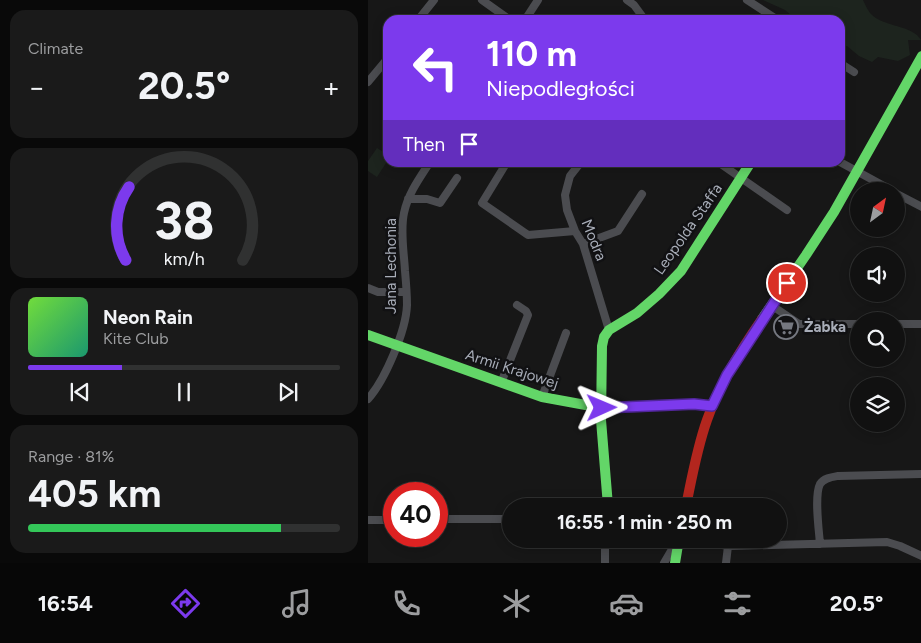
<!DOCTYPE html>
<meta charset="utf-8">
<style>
:root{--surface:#111;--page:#1a1a1a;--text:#f1f3f6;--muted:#9c9d9f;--line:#303131;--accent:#7c3aed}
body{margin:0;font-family:Figtree,sans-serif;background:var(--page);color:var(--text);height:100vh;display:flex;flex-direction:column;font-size:19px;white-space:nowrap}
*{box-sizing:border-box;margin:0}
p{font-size:16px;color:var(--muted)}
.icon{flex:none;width:28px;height:28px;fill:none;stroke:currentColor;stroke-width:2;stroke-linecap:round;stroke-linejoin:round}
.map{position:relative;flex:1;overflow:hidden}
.details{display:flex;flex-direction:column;gap:10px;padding:10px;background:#090909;width:368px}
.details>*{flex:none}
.top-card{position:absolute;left:15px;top:15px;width:462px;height:152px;border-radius:15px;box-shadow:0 2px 12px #0003,0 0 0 1px var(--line);background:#7c3aed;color:#fff;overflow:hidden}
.needle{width:32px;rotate:33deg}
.fabs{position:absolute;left:482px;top:182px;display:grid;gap:10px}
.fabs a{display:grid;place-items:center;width:55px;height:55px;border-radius:50%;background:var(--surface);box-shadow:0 2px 12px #0003,0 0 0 1px var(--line);font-size:25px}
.speed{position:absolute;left:15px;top:482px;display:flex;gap:10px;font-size:25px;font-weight:700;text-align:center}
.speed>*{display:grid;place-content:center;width:65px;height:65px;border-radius:50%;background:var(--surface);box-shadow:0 2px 12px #0003,0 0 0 1px var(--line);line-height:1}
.speed .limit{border:8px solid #d22;background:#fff;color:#111}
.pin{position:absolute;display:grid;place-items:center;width:42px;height:42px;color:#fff;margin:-21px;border:2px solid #fff;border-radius:50%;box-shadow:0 1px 5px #0007}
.me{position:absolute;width:55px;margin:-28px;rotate:89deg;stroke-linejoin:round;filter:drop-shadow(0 0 4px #0008)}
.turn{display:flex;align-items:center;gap:18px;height:105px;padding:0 20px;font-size:22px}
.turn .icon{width:65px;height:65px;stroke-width:2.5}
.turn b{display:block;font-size:35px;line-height:42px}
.then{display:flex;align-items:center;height:48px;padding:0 20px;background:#0003;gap:10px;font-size:19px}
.big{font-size:38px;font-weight:700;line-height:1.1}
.details .widget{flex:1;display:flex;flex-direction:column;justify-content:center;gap:8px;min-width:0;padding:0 18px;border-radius:15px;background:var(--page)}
.details .dial{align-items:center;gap:0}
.dial svg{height:130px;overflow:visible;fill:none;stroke:var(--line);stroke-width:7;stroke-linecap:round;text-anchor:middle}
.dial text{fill:var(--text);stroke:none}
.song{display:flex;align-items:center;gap:15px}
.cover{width:60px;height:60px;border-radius:8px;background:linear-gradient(135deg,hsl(100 70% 55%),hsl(160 70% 35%))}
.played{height:5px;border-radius:2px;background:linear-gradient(90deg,var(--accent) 30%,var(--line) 30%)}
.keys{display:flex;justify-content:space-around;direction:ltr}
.heat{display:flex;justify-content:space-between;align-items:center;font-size:28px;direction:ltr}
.charge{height:8px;border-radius:4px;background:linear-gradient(90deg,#34c759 81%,var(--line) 0)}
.trip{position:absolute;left:134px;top:498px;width:285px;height:50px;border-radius:25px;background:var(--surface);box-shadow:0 2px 12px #0003,0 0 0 1px var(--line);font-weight:700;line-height:50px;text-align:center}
.tab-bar{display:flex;height:80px;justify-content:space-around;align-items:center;background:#070707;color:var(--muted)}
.tab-bar .icon{width:35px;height:35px}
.tab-bar .current{color:var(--accent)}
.tab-bar b{font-size:22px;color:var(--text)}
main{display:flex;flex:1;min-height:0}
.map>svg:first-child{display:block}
.green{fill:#1d241e}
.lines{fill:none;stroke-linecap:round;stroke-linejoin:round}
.street{stroke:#4b4c50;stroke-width:8}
.fast{stroke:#63d668;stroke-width:10}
.jam{stroke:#b3261e;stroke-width:10}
.route-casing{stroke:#51269a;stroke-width:12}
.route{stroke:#7c3aed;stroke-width:9}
.labels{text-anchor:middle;stroke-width:5;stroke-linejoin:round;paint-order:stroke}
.street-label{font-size:15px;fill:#a8adb8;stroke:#111113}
.poi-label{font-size:15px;font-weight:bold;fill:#a8adb8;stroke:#111113;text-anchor:start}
</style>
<main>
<section class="details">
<div class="widget"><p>Climate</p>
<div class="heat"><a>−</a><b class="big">20.5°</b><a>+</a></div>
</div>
<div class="widget dial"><svg viewBox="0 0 100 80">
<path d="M14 69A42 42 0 1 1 86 69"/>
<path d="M14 69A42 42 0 0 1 16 24" stroke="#7c3aed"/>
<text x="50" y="56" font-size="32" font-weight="700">38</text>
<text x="50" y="72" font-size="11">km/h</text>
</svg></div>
<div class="widget">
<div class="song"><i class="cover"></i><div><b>Neon Rain</b><p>Kite Club</p></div></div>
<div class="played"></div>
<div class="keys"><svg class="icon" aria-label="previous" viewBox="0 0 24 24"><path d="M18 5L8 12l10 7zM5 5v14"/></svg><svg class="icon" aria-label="pause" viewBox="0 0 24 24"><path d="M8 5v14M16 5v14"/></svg><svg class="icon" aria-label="next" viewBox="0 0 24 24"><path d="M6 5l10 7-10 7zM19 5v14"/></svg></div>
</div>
<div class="widget"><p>Range · 81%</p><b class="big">405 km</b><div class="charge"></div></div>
</section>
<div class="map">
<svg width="554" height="563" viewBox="0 0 554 563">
<rect width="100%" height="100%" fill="#171717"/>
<!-- green -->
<path class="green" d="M 395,0 L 495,0 C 497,4 500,11 503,14 C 515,27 545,25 553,40 L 540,40 L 542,55 L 530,61 L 510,57 L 504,62 L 491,56 L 479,46 L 473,46 L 472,20 L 429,20 L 417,10 Z
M 9,148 L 20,155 L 20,160 L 9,177 L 0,171 L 0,161 Z"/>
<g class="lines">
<!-- street -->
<path class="street" d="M 114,0 L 142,20
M 259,0 L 266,5 L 277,20
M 379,0 L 410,20
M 50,20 L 66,0
M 157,20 L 170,0
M 472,63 L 486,72
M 0,82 L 20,58
M 91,162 L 95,164 L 99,162
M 139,162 L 114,203 L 160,235 L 207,231
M 213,162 L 202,176 L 197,195 L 199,210 L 207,231 L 215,244 L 241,330
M 350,162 L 419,210
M 472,162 L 525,191
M 529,194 L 554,207
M 40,199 L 59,199 L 72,203 L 89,178
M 215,244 L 250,231 L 274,194
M 0,288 L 10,292 L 38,292
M 403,305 L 431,324 L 491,324
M 529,324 L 554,324
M 133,383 L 160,315 L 158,311 L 149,305
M 174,397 L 198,333
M 0,399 C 17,380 38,331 39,305 C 39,294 38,282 37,271 C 36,252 32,231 36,213 C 40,194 51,179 62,162
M 69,519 L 142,519
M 0,520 L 26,520
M 237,539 L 237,563
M 321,539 L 360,546 L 519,542 L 532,546 L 554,556
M 452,544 C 451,530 446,496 452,484 C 456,478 464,477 470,476 L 554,474
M 296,563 L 310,539
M 358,563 L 360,546"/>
<!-- fast -->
<path class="fast" d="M 394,319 L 438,255 L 466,212 L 554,56
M 0,335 L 174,397 L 234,408 L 326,404 L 344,406
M 240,506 L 233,420 L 234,346 L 236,337 L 241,330 L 269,313 L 291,294 L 313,271 L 383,162
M 307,563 L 311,539"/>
<!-- jam -->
<path class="jam" d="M 318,506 C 324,477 329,448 339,420 C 352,383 372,351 394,319"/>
</g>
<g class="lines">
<defs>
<path id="route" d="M 234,408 L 326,404 L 344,406 L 359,375 L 419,283"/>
</defs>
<!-- route casing -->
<use href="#route" class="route-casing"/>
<!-- route -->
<use href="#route" class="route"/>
</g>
<!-- icons -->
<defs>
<symbol id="supermarket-ring" viewBox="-11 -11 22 22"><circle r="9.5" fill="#111113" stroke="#757880" stroke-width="1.5"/><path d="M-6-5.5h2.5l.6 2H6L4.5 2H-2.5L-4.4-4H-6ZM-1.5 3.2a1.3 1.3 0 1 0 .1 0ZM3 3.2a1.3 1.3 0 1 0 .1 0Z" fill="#757880"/></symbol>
</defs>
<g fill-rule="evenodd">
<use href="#supermarket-ring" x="404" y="313" width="28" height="28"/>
</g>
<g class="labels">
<!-- street labels -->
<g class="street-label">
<text transform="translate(320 229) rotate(-55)" y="5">Leopolda Staffa</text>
<text transform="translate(226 240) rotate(68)" y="5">Modra</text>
<text transform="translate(23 266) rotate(-90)" y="5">Jana Lechonia</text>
<text transform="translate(144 369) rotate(18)" y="5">Armii Krajowej</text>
</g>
<!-- poi labels -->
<g class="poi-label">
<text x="436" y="332">Żabka</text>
</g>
</g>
</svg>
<div class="fabs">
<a><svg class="needle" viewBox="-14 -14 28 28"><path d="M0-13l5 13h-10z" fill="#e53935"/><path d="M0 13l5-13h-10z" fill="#9c9d9f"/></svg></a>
<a><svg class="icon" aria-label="sound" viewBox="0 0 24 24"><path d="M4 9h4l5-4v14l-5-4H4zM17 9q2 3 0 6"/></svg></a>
<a><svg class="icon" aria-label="search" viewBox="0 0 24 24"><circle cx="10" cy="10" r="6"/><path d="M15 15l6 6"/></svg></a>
<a><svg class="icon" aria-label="layers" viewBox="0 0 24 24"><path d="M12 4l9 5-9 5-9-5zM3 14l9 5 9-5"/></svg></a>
</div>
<div class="speed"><div class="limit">40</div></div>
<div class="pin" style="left:419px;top:283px;background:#d93025"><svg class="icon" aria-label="arrive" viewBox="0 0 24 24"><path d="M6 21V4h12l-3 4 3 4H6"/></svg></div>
<svg class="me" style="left:234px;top:408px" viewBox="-20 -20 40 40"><path d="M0-17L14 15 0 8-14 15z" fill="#7c3aed" stroke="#fff" stroke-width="4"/></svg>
<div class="trip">16:55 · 1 min · 250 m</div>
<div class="top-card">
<div class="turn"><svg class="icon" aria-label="left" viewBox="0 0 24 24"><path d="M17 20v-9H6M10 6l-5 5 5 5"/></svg><div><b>110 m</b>Niepodległości</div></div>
<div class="then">Then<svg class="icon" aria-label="arrive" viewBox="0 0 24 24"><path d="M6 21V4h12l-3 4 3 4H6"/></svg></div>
</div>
</div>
</main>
<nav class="tab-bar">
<b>16:54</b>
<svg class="icon current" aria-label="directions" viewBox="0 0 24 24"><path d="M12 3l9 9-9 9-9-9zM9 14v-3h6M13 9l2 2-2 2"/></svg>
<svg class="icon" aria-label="music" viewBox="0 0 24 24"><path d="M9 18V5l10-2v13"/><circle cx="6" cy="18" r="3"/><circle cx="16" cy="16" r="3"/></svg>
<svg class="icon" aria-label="phone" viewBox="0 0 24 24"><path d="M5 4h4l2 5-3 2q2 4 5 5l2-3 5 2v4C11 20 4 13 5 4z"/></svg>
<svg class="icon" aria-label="climate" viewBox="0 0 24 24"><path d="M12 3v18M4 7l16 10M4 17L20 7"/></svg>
<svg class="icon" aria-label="car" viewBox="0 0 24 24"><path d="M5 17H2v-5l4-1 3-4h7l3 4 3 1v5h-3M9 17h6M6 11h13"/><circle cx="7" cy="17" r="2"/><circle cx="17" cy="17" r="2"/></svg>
<svg class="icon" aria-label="filters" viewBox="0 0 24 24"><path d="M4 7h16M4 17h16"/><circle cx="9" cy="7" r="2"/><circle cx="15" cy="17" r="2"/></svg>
<b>20.5°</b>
</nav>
